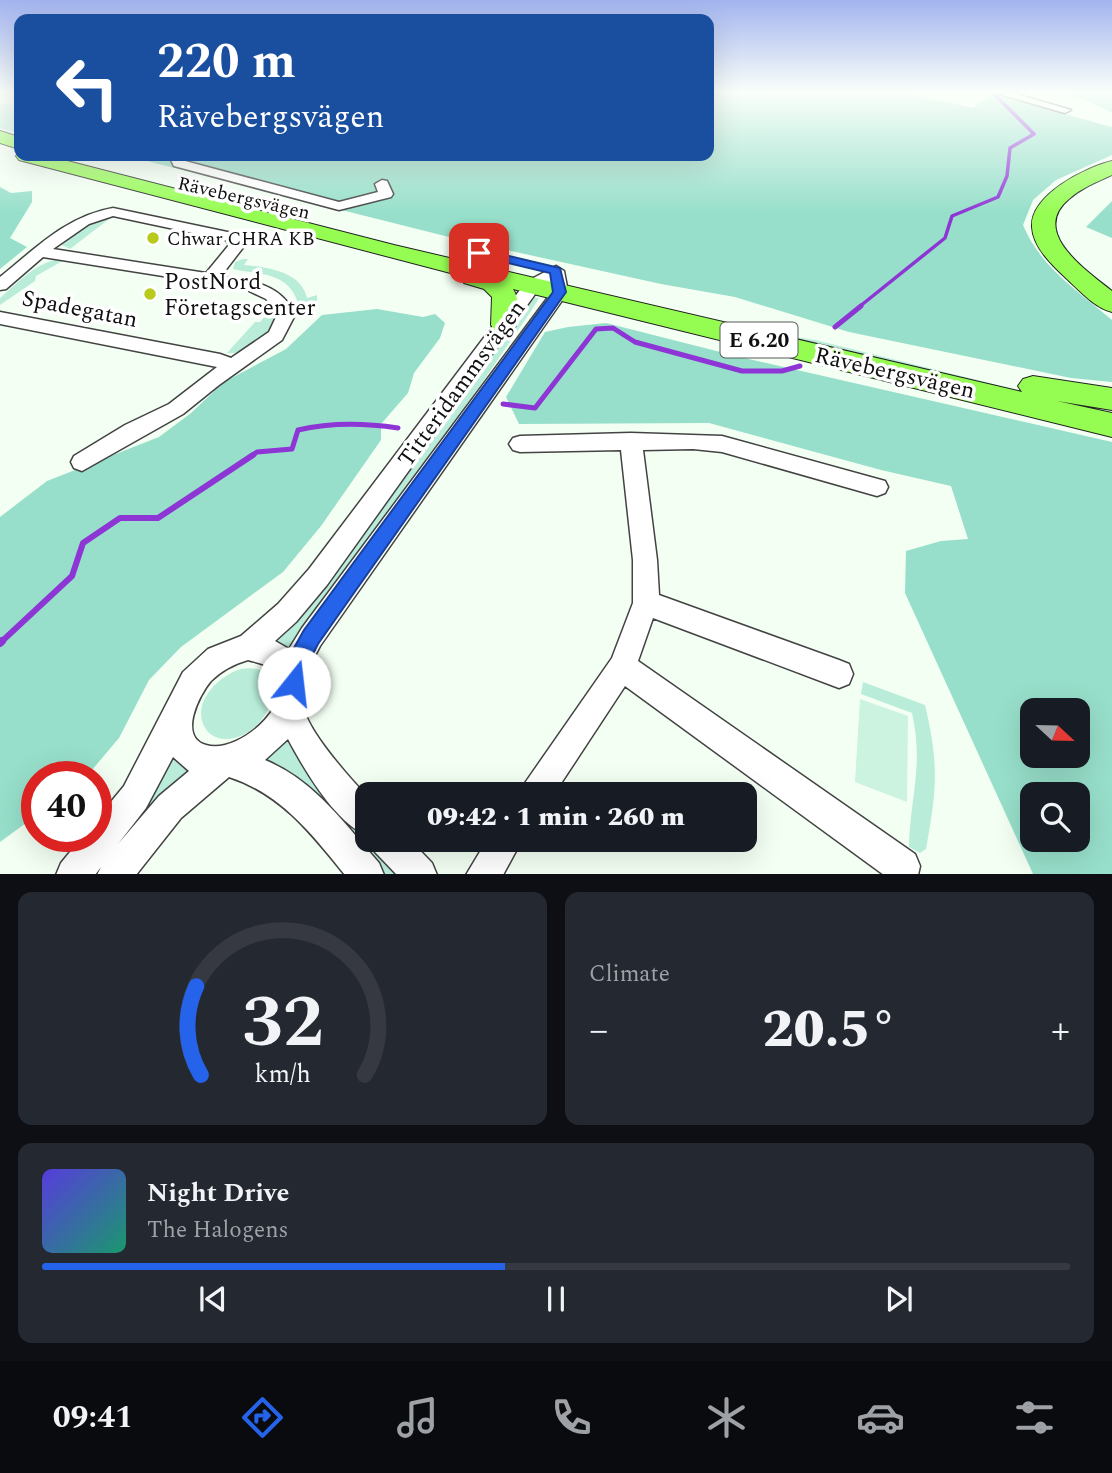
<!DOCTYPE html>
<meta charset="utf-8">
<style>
:root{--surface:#171b24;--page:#242831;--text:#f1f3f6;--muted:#9ea1a6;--line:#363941;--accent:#2563eb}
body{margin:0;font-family:Spectral,serif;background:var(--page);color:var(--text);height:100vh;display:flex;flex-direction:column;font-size:26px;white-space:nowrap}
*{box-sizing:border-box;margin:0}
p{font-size:23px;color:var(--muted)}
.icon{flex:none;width:38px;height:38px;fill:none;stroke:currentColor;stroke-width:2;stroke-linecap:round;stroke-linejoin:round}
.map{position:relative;height:874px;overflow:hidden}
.side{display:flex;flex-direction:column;gap:18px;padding:18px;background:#0d0f14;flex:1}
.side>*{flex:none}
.banner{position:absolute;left:14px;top:14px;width:700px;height:147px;border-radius:14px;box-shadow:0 7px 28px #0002;background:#1a4fa0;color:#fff;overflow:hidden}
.needle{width:46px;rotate:112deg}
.tools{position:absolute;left:1020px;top:698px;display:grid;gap:14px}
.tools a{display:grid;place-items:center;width:70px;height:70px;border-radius:14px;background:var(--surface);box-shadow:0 7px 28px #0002;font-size:35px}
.speed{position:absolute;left:21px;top:761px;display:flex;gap:14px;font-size:35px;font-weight:700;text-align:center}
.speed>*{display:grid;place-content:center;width:91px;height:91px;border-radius:50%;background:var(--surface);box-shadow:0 7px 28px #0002;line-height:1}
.speed .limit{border:10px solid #d22;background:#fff;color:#111}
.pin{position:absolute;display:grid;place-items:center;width:60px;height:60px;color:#fff;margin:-30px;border-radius:14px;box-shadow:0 4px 10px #0006}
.me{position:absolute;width:77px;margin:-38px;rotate:16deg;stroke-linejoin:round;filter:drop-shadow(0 0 5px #0008)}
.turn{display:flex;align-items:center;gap:24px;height:147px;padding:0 28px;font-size:32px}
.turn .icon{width:91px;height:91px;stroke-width:2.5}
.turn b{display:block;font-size:49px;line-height:60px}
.big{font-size:52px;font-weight:800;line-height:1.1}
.side .card{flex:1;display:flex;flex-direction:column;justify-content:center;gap:10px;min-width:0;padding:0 24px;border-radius:14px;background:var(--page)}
.side .dial{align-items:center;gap:0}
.dial svg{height:182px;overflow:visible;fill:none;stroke:var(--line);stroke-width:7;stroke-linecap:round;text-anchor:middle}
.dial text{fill:var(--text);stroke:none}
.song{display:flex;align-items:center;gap:21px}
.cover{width:84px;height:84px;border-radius:10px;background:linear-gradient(135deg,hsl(250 70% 55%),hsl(160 70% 35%))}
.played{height:7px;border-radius:4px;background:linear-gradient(90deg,var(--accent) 45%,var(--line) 45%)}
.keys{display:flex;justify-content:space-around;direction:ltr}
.heat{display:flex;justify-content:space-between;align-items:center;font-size:38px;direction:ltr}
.side .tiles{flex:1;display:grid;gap:18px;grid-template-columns:1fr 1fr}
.card:last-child{grid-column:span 2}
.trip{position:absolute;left:355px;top:782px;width:402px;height:70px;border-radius:14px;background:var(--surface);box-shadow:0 7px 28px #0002;font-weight:800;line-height:70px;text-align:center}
.dock{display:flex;height:112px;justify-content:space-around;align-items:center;background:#090b0e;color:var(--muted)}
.dock .icon{width:49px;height:49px}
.dock .current{color:var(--accent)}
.dock b{font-size:32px;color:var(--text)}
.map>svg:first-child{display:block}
.green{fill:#b9edda}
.forest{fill:#97dfca;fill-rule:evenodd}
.pitch{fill:#cbf3df}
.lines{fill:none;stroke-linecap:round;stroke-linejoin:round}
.stream-far3{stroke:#8e35d6;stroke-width:3.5}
.stream-far2{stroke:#8e35d6;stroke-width:5}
.stream-far1{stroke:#8e35d6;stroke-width:6}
.stream{stroke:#8e35d6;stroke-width:8}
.minor-casing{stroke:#434343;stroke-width:3}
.highway-casing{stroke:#212121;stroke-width:2}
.minor{fill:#fff;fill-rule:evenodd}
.highway{fill:#95fd52;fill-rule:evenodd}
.route{fill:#2563eb;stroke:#184099;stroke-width:2}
.poi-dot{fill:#b8cb1d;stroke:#fff;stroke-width:2.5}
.labels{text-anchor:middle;stroke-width:7;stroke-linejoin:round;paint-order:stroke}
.far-street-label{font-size:19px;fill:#101010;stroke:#fff}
.far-poi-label{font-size:19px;fill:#101010;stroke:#fff;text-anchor:start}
.shield{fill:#fff;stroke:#585858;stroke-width:2}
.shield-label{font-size:21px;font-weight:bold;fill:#101010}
.poi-label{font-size:23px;fill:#101010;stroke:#fff;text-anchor:start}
.street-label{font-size:23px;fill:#101010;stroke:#fff}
</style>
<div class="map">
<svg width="1112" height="875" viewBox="0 0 1112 875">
<rect width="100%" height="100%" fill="#f3fff3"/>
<!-- green -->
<path class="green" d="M 8,103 L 19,104 L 19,133 L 0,128 L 0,104 Z
M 113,216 L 70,249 L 62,245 L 93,219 Z
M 66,259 L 36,276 L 35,281 L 0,305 L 0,298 C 19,282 39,258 66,259 Z
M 243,259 L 248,259 L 244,265 C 266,267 301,271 307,298 L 317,295 L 317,301 L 298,303 C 288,272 260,275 233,269 L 235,262 Z
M 532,297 L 539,298 L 531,311 L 441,443 L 290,650 L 274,641 L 397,488 Z
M 274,306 L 279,314 C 270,335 251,355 227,353 L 255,322 L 260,322 Z
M 766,333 L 815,340 L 1112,413 Z
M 241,669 C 297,660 271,740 225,739 C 216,739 208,734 204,726 C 192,701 220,675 241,669 Z
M 863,682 L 925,705 C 939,764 937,789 926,849 L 920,853 L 909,847 C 910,796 924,767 912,713 L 861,694 Z
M 287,735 L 367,833 L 368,840 L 374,840 L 407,874 L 380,874 L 264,760 Z
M 168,749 L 197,771 L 102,874 L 84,875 Z"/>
<!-- forest -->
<path class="forest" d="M 709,92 L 903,92 L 973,108 L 991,94 L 1112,127 L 1112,155 L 1056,180 L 1033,200 L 1023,225 C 1040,267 1079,292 1112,320 L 1112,382 L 1071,378 L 849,332 L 735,297 L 661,284 L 457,239 L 127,156 L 709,156 Z
M 1058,92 L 1112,92 L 1112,113 L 1088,101 Z
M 0,187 L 11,193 L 32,191 L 32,202 L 10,238 L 27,247 L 0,269 Z
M 1112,201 L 1112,238 L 1086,227 Z
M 377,309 L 423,317 L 435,314 L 445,323 L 440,338 L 414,373 L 408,393 L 381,424 L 381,440 L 321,526 L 283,572 L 181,647 L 149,680 L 119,738 L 86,777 L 37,777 L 37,815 L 0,842 L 0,517 L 47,481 L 159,437 L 191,413 L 224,382 L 286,349 L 322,315 Z
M 606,323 L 740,357 L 1112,442 L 1112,874 L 1033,874 L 905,593 L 906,551 L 941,541 L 968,539 L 951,486 L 881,470 L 709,423 L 519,424 L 506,397 L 545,332 L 568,327 ZM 1078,710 L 1078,756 L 1032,756 L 1032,710 ZM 1078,794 L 1078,840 L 1032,840 L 1032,794 Z"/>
<!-- pitch -->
<path class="pitch" d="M 860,699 L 908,716 L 907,802 L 855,782 Z"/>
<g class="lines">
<!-- stream-far3 -->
<path class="stream-far3" d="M 859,307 L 945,238 L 952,216 L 998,197 L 1007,176 L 1010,148 L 1034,134 L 994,94"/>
<!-- stream-far2 -->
<path class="stream-far2" d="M 835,327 L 861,306
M 503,404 L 535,408 L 596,329 L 613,328 L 635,342 L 742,371 L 782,371 L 800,366
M 250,457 L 257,452 L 292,449 L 298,430 C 332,422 364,423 398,428"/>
<!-- stream-far1 -->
<path class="stream-far1" d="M 0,643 L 72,576 L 83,543 L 120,518 L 158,518 L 253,455"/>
<!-- stream -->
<path class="stream" d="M 0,643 L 2,641"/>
<defs>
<path id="minor" d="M 992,92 L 1010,92 L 1071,110 L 1065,113 Z
M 175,156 L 189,156 L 185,161 L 339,202 L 378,192 L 375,184 L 382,180 L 387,181 L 393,194 L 391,197 L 339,210 L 174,166 L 171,160 Z
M 113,208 L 237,234 L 245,245 L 221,276 C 250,280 282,284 295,315 L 282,340 L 219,385 L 183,414 L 82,471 L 74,468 L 71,462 L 74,456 L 125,425 L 169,404 L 217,367 L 0,324 L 0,312 L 220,354 L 231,358 L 269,332 L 277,315 L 266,299 L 245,289 L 43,257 L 6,289 L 0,290 L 0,277 C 36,248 67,216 113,208 ZM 113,216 L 226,240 L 229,245 L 206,273 L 53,249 L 89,224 Z
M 556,266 L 564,271 L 568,292 L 320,646 L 305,675 C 308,687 304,695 304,707 C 305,728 352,781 368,797 L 368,836 C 335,823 304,769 288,739 L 265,760 C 314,780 345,824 379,863 L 384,875 L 345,875 C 311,833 281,794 229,777 L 181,818 L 136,875 L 97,875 L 101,867 L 95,875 L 56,875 L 61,863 L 83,836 L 96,836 L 96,820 L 124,786 L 183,672 L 208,649 L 241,636 L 278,604 L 309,569 L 526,282 ZM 550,282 L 552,292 L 302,628 L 289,649 L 275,641 L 296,622 L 327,585 L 538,290 ZM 248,660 C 254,662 263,663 268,667 C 307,693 241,756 206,745 C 178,737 199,695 211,681 C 221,671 234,664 248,660 ZM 173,757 L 189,771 L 159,796 L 118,844 L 146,808 Z
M 631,433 L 722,436 L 885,481 L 888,487 L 885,493 L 877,496 L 722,452 L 693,449 L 643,450 L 657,560 L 659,595 L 839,660 L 849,664 L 853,674 L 849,684 L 839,688 L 653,618 L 638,661 L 915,854 L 920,866 L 918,875 L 884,875 L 625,686 L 554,794 L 521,794 L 525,783 L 612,658 L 633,603 L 633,560 L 621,450 L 520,452 L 513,450 L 509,444 L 513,438 L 520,436 Z
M 371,840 L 410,840 L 432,863 L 437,875 L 397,875 L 375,852 Z
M 487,840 L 522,840 L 503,875 L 466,875 Z"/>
<path id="highway" d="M 0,131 L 19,137 L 19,149 L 0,143 Z
M 19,152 L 19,156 L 48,156 L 394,245 L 1022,392 L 1018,386 L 1023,379 L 1033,376 L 1112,388 L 1112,410 L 1057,401 L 1112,413 L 1112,437 L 513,289 C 520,299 520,321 513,331 L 504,334 L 495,331 L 491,325 L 492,297 L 484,289 L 464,283 L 462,276 L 19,160 L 16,156 Z
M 1112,161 L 1112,175 C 1097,182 1081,188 1069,199 C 1029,232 1087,271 1112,291 L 1112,312 C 1095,308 1081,292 1068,280 C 1054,267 1033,248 1032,227 C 1030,195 1086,167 1112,161 Z"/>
</defs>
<!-- minor casing -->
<use href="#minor" class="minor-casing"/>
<!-- highway casing -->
<use href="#highway" class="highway-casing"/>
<!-- minor -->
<use href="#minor" class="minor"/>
<!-- highway -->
<use href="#highway" class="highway"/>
</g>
<!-- sky -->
<linearGradient id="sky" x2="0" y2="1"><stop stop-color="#a2b4ef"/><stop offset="0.43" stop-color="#fafffa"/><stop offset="1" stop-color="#fafffa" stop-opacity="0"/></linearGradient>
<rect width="1112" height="214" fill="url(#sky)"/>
<!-- route -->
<path class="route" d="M 479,249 L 560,268 L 566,292 L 318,644 L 303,673 L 304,683 L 301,691 L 294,694 L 286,691 L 281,671 L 304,630 L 553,292 L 550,273 L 474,255 L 473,253 Z"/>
<!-- markers -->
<g class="poi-dot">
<circle cx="153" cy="238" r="7"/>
<circle cx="150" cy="294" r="7"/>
</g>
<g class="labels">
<!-- far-street labels -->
<g class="far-street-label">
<text transform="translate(244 197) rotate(13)" y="7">Rävebergsvägen</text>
</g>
<!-- far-poi labels -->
<g class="far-poi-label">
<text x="167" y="245">Chwar CHRA KB</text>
</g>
<!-- shield labels -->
<rect class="shield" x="720.5" y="322.5" width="77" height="35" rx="5"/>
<g class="shield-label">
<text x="759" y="347">E 6.20</text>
</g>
<!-- poi labels -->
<g class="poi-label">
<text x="164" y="289">PostNord<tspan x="164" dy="26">Företagscenter</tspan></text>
</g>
<!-- street labels -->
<g class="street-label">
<text transform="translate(80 308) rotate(11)" y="8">Spadegatan</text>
<text transform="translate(895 372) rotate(13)" y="8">Rävebergsvägen</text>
<text transform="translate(461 383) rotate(-54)" y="8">Titteridammsvägen</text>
</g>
</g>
</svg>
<div class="tools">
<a><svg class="needle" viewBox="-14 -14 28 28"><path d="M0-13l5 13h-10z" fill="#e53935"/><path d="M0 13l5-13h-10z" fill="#9ea1a6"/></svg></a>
<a><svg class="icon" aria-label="search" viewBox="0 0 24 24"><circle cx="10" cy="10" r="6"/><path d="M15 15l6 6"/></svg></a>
</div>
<div class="speed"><div class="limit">40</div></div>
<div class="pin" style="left:479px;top:253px;background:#d93025"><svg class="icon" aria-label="arrive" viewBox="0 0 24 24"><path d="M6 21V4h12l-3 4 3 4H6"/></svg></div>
<svg class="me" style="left:294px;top:683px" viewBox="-20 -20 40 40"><circle r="19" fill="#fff"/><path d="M0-13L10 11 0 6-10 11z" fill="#2563eb"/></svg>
<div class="trip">09:42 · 1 min · 260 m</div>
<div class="banner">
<div class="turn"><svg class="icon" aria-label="left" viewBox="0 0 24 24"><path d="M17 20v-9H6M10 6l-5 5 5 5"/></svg><div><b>220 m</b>Rävebergsvägen</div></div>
</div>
</div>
<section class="side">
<div class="tiles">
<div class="card dial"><svg viewBox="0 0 100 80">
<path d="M14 69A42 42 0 1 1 86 69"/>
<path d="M14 69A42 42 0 0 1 12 30" stroke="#2563eb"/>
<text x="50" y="56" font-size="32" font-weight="700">32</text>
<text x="50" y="72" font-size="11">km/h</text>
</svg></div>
<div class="card"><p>Climate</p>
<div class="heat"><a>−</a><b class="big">20.5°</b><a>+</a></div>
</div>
<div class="card">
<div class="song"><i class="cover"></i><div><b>Night Drive</b><p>The Halogens</p></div></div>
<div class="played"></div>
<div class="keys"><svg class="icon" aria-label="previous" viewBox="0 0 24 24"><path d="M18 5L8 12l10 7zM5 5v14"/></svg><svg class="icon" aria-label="pause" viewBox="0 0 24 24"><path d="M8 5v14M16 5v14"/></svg><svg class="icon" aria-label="next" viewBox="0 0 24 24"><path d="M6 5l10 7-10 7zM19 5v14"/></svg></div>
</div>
</div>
</section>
<nav class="dock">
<b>09:41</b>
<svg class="icon current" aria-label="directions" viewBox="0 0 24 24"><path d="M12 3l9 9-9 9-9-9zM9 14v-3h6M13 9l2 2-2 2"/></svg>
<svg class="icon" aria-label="music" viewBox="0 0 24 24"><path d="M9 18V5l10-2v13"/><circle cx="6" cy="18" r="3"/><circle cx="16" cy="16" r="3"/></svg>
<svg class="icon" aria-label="phone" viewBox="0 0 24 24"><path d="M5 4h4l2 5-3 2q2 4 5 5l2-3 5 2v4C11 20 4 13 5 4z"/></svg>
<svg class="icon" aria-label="climate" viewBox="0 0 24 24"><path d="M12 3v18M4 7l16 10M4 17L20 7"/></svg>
<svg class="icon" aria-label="car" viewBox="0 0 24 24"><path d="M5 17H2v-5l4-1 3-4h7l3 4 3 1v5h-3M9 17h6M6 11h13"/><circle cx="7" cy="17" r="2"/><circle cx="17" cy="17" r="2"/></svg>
<svg class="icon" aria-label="filters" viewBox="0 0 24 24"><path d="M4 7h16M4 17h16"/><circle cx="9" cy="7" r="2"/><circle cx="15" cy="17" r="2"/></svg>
</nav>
